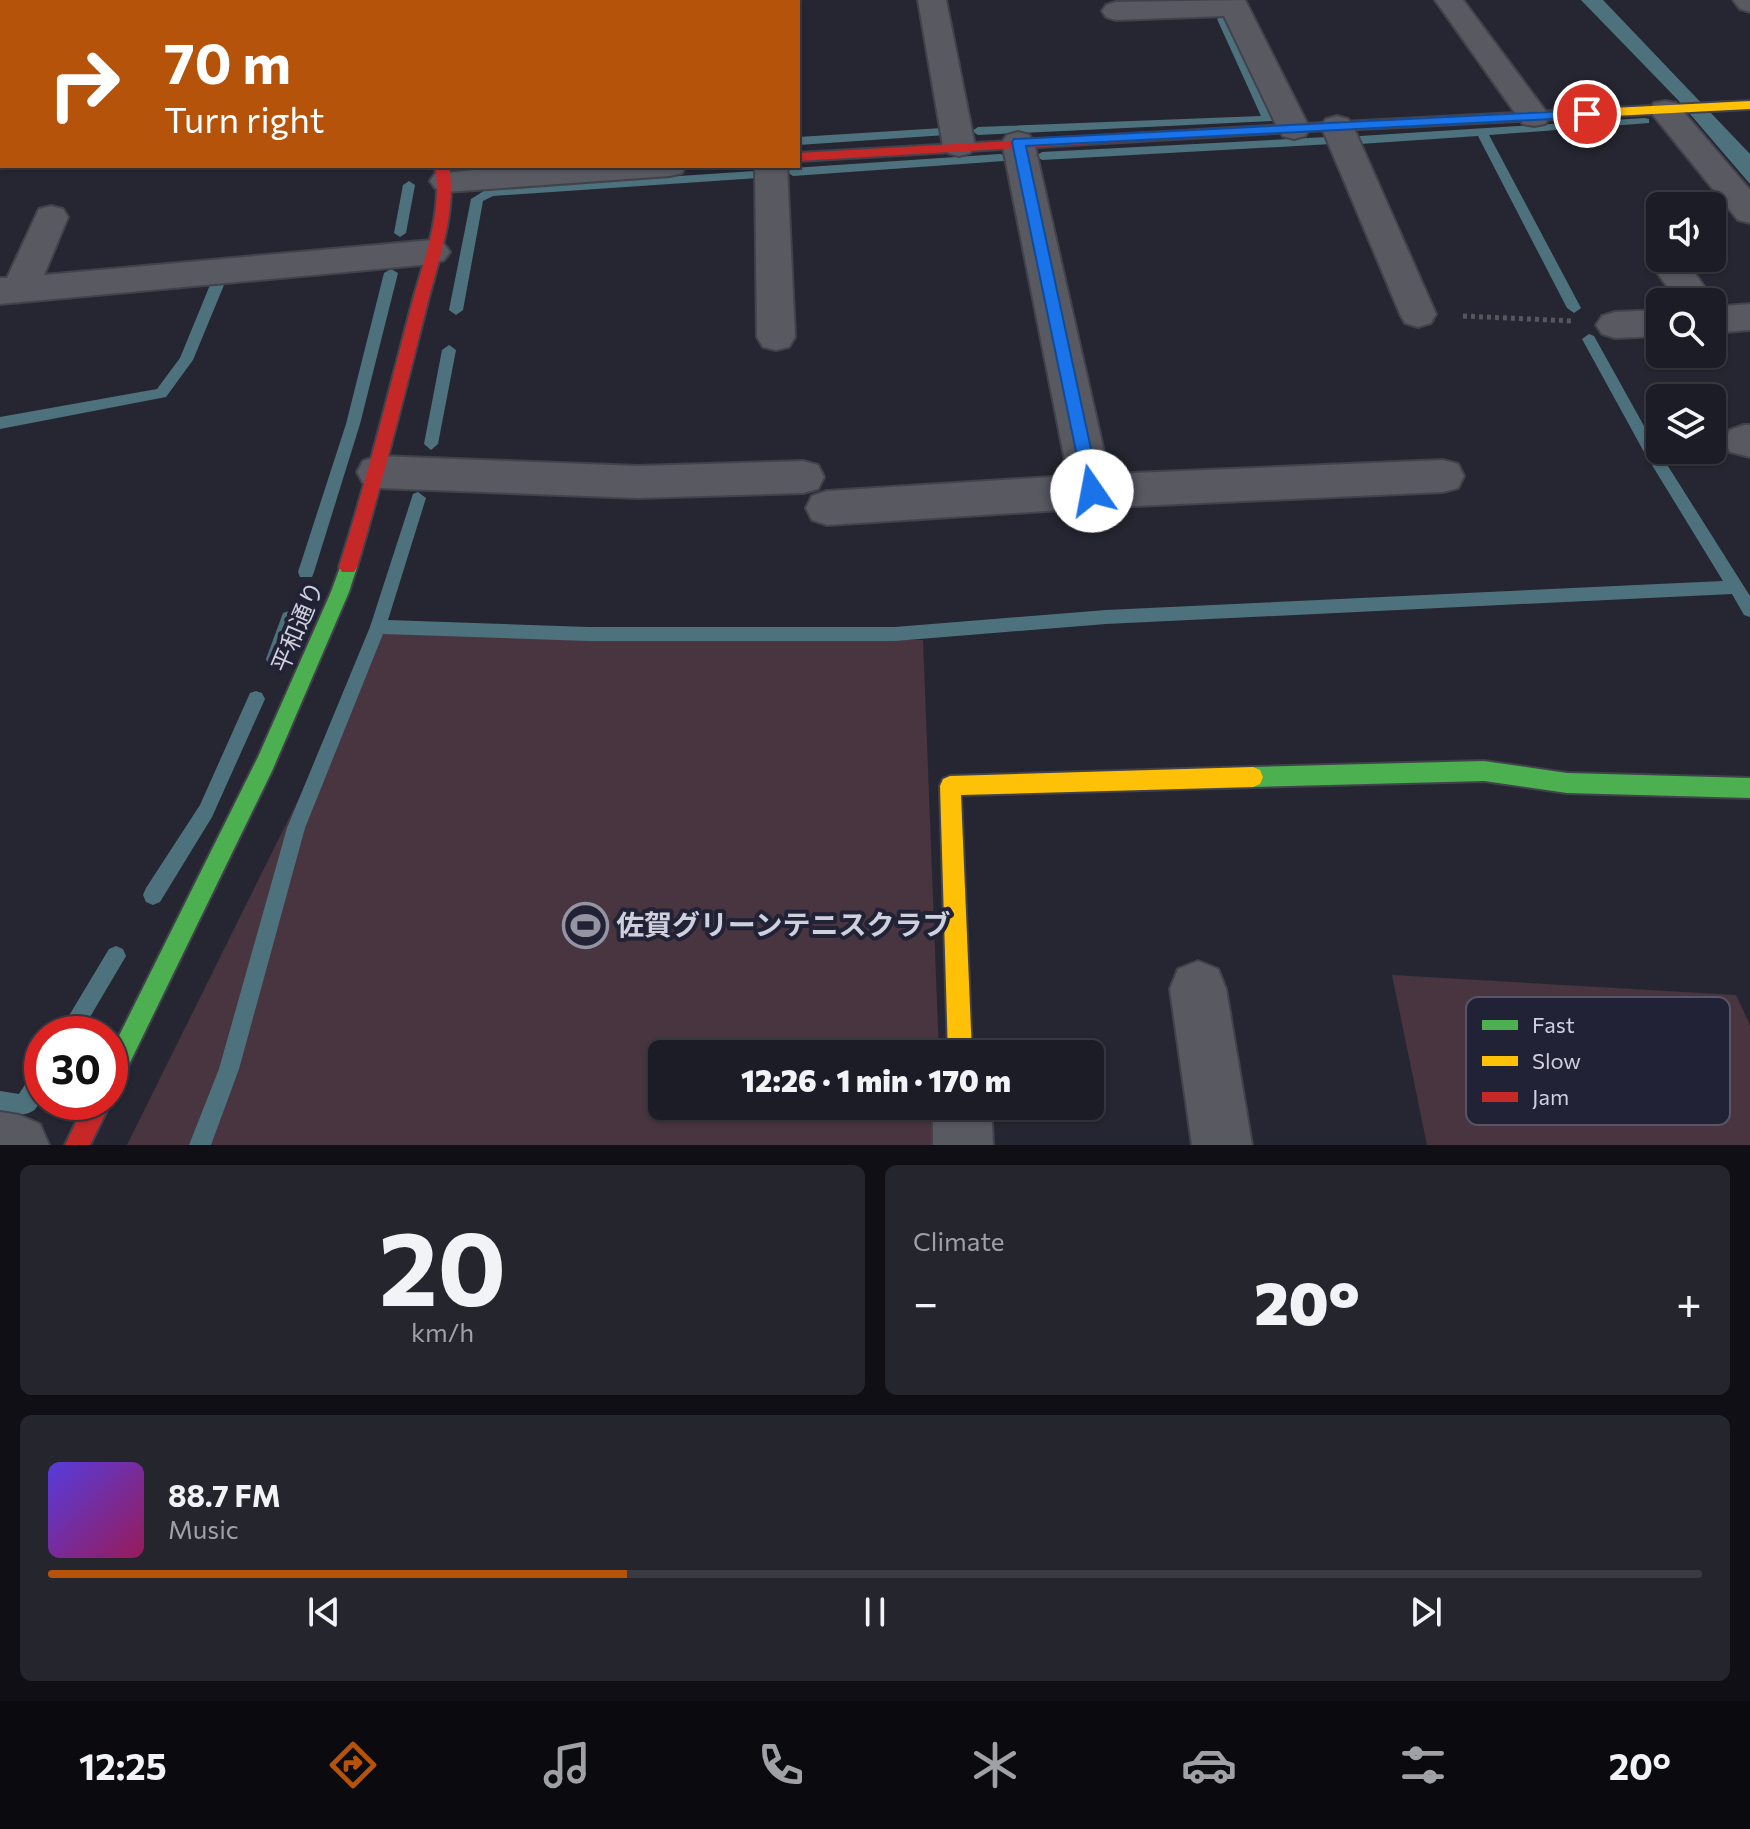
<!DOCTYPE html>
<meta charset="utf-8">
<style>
:root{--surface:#1c1c26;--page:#25252e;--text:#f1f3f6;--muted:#a0a1a7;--line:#3a3a43;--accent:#b45309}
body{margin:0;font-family:Commissioner,"Noto Sans JP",sans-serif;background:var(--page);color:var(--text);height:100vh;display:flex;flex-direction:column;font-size:30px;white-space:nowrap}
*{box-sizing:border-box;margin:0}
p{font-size:26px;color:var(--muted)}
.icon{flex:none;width:44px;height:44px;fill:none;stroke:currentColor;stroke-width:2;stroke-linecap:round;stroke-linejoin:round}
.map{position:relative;height:1145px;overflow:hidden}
.panel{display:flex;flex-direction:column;gap:20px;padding:20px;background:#0f0f15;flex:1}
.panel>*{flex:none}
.hud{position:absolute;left:0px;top:0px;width:800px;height:168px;box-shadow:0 2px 6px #0004,0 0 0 2px var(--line);background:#b45309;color:#fff;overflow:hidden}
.tools{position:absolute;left:1646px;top:192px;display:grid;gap:16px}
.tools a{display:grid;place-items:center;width:80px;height:80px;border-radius:12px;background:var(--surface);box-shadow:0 2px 6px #0004,0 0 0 2px var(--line);font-size:40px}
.speed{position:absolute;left:24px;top:1016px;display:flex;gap:16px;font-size:40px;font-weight:700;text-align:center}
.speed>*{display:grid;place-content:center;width:104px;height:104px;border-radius:50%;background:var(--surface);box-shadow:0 2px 6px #0004,0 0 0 2px var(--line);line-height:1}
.speed .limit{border:12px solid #d22;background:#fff;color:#111}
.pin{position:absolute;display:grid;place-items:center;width:68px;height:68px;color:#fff;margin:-34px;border:4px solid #fff;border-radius:50%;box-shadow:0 2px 8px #0007}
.me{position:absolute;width:88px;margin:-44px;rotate:348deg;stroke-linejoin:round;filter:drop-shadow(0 0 6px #0008)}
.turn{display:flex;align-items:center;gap:28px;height:168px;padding:0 32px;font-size:36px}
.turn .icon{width:104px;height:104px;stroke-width:2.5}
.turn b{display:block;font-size:56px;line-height:68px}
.big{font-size:60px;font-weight:800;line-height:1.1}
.panel .widget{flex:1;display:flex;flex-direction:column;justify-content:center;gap:12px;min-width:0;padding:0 28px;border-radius:12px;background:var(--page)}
.panel .dial{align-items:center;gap:0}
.dial b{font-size:104px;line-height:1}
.song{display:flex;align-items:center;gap:24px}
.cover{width:96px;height:96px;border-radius:12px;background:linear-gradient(135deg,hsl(250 70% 55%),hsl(330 70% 35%))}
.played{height:8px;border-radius:4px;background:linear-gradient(90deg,var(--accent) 35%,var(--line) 35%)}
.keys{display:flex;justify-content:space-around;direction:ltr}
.heat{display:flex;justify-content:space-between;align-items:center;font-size:44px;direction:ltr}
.panel .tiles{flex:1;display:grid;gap:20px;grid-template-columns:1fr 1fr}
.widget:last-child{grid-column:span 2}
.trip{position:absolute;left:648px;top:1040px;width:456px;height:80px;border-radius:12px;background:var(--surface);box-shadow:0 2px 6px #0004,0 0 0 2px var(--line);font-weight:800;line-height:80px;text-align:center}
.dock{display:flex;height:128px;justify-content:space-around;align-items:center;background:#0b0b0f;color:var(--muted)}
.dock .icon{width:56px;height:56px}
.dock .on{color:var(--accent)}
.dock b{font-size:36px;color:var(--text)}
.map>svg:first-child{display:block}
.green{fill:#483540}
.water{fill:#4e727d}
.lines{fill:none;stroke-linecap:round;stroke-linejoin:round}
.stream{fill:#4e727d;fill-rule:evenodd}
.street-casing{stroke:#42424c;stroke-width:4}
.fast-casing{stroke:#42424c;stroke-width:4}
.slow-casing{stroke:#42424c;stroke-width:4}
.jam-casing{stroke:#42424c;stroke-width:4}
.path{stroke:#56565e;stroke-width:5;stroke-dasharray:4 4;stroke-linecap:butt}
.street{fill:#595962;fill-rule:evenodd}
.fast{fill:#4caf50;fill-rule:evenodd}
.slow{fill:#ffc107;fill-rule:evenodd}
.jam{fill:#c62828;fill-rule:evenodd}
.route{fill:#1a73e8;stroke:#114b97;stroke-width:2}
.labels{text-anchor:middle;stroke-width:8;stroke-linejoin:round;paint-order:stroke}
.street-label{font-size:24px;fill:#cfd0de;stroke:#222236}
.near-poi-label{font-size:28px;font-weight:bold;fill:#cfd0de;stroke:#222236;text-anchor:start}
.key{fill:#222236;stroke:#565668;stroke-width:2}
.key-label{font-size:22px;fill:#cfd0de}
</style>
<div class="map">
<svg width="1750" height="1145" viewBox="0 0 1750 1145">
<rect width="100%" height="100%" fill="#262632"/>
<!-- green -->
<path class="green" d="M 372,630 L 586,638 L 923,640 L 939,1054 L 662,1054 L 662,1106 L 941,1106 L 942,1145 L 127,1145 L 300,796 Z
M 1392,975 L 1736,995 L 1750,1025 L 1750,1145 L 1427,1145 Z"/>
<!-- water -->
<path class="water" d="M 1581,0 L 1603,0 L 1750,154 L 1750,184 L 1678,100 Z"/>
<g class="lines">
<!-- stream -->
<path class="stream" d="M 55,0 L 66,0 L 54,2 Z
M 576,0 L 586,0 L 586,2 L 576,2 Z
M 1222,16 L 1227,19 L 1274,119 L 1272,121 L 978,135 L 972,131 L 978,127 L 1261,116 L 1217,19 Z
M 1645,118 L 1649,119 L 1649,123 L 1489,135 L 1581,308 L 1574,313 L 1567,308 L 1478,136 L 1360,144 L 1354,140 L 1360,136 Z
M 942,128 L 948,132 L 946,135 L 798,145 L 798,137 Z
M 1327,137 L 1331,138 L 1331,144 L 1042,160 L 1036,156 L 1042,152 Z
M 1000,154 L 1004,155 L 1004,161 L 793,176 L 787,172 L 793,168 Z
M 0,157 L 2,157 L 2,165 L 0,165 Z
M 754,171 L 760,175 L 758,178 L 493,196 L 483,201 L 463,310 L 456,315 L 449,310 L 471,199 L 487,189 Z
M 409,181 L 415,185 L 406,233 L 400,237 L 394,233 L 403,185 Z
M 391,269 L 398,273 L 360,424 L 314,572 L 312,577 L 300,577 L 298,572 L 346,424 L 384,273 Z
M 217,280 L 224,285 L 193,360 L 166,397 L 0,429 L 0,417 L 157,389 L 180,358 L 210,285 Z
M 1589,334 L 1594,336 L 1654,444 L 1750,596 L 1750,617 L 1744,615 L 1732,594 L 1106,624 L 895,641 L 588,641 L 383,634 L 305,828 L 239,1069 L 211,1145 L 189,1145 L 219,1069 L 287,828 L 370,627 L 413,494 L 418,492 L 426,498 L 388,620 L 588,627 L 895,627 L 1106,610 L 1723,581 L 1644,452 L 1582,339 Z
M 449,345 L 456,350 L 438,444 L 431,450 L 424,444 L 442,350 Z
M 289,611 L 295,613 L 297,618 L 280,664 L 274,666 L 268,664 L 266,659 L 283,613 Z
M 256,691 L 262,693 L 265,699 L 212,817 L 160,902 L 153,905 L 146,902 L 143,895 L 146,888 L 200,805 L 250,693 Z
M 116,946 L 123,949 L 126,956 L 80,1034 L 58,1034 L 109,949 Z
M 42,1065 C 42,1104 44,1120 0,1113 L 0,1091 L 19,1094 L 35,1069 Z"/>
<defs>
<path id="street" d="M 918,0 L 946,0 L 975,146 L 970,153 L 959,156 L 948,153 L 943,146 Z
M 1245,0 L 1310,129 L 1305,136 L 1294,139 L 1283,136 L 1278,129 L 1224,16 L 1116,20 L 1106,17 L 1102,11 L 1106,5 L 1116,2 Z
M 1435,0 L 1463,0 L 1550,117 L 1545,124 L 1534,126 L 1523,124 Z
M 1733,0 L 1750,0 L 1750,12 L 1740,9 Z
M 0,34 L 2,34 L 2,52 L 0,52 Z
M 1665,101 L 1676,103 L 1750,190 L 1750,223 L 1738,220 L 1649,110 L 1654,103 Z
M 1337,116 L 1348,119 L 1353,126 L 1436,314 L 1431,323 L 1418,327 L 1405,323 L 1400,314 L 1321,126 L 1326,119 Z
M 1018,132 L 1029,135 L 1034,142 L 1109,474 L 1443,460 L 1458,464 L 1464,476 L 1458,488 L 1443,492 L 1092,508 L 827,525 L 812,520 L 806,508 L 812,496 L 827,491 L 1068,476 L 1002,142 L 1007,135 Z
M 514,166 L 686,166 L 682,173 L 670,176 L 447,192 L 435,188 L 430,181 L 435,174 Z
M 755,166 L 787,166 L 795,337 L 789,347 L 776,350 L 763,347 L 757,337 Z
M 51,206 L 63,209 L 68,217 L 44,275 L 432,240 L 444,244 L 450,252 L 444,260 L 432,264 L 0,304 L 0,278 L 7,278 L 39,209 Z
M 1660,247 L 1660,258 L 1684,258 L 1715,302 L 1712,307 L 1750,304 L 1750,330 L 1712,333 L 1712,302 L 1678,302 L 1647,258 L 1652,250 Z
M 1660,310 L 1660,336 L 1615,338 L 1602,334 L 1596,325 L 1602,316 L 1615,312 Z
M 1744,425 L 1750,425 L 1750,457 L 1730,452 L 1724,441 L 1730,430 Z
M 378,456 L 638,466 L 803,461 L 818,465 L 824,477 L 818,489 L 803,493 L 638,498 L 378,488 L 363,483 L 357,472 L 363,461 Z
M 1198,961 L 1218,969 L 1226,989 L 1252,1145 L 1192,1145 L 1170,989 L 1178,969 Z
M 933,1106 L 991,1106 L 993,1145 L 933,1145 Z
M 0,1112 L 19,1115 L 40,1124 L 49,1145 L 0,1145 Z"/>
<path id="fast" d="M 348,560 L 354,562 L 357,567 L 349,592 L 272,771 L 118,1087 L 110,1091 L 110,1054 L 258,757 L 331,592 L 342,562 Z
M 1484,761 L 1567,773 L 1750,778 L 1750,798 L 1567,793 L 1484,781 L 1253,787 L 1246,784 L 1243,777 L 1246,770 L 1253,767 Z"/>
<path id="slow" d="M 409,0 L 421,0 L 422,2 L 410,2 Z
M 1750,101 L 1750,109 L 1322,131 L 1315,127 L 1322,123 Z
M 1253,767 L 1260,770 L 1263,777 L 1260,784 L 1253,787 L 961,795 L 972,1054 L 948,1054 L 940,786 L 943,779 L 950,776 Z"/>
<path id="jam" d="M 1322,123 L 1327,124 L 1327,130 L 798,161 L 798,153 Z
M 435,166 L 449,166 C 457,212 438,261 427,305 C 405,393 383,480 357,567 L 354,572 L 342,572 L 339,567 C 367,480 389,391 412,303 C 424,259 443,212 435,166 Z
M 110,1100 L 111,1102 L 90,1145 L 65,1145 L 86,1102 L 110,1102 Z"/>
</defs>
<!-- street casing -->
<use href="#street" class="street-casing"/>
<!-- fast casing -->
<use href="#fast" class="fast-casing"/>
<!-- slow casing -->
<use href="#slow" class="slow-casing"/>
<!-- jam casing -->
<use href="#jam" class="jam-casing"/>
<!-- path -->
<path class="path" d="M 1463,316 L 1573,321"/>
<!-- street -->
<use href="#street" class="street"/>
<!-- fast -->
<use href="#fast" class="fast"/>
<!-- slow -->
<use href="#slow" class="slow"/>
<!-- jam -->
<use href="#jam" class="jam"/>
</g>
<!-- route -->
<path class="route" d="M 1587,110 L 1593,114 L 1591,117 L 1026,146 L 1100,491 L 1098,495 L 1085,495 L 1012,142 L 1014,139 Z"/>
<!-- icons -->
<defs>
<symbol id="stadium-ring" viewBox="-11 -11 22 22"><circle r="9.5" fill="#222236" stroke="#9494a2" stroke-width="1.5"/><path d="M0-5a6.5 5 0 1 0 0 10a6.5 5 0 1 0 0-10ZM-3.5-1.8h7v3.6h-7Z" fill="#9494a2"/></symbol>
</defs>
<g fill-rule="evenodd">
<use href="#stadium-ring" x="560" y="900" width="51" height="51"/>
</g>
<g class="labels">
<!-- street labels -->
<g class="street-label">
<text transform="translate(298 627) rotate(-67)" y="8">平和通り</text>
</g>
<!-- near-poi labels -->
<g class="near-poi-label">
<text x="616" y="935">佐賀グリーンテニスクラブ</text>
</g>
</g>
<!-- legend -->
<rect x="1466" y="997" width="264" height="128" rx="12" class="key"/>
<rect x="1482" y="1020" width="36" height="10" fill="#4caf50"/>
<rect x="1482" y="1056" width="36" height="10" fill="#ffc107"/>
<rect x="1482" y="1092" width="36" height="10" fill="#c62828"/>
<g class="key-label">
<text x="1532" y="1033">Fast</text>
<text x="1532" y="1069">Slow</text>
<text x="1532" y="1105">Jam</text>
</g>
</svg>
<div class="tools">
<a><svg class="icon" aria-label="sound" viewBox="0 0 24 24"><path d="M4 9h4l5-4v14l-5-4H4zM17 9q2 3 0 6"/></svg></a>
<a><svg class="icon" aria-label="search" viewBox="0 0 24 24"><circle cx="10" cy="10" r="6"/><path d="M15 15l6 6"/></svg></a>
<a><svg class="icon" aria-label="layers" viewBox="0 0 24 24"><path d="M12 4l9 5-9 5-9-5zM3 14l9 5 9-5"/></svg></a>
</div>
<div class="speed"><div class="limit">30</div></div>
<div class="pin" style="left:1587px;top:114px;background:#d93025"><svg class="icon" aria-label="arrive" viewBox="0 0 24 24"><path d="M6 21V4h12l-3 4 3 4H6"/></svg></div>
<svg class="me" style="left:1092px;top:491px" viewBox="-20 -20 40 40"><circle r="19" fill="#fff"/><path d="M0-13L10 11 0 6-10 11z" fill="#1a73e8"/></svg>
<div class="trip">12:26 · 1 min · 170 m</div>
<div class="hud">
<div class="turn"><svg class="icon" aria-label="right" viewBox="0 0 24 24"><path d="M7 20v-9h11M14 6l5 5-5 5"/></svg><div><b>70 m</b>Turn right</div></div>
</div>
</div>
<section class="panel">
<div class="tiles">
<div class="widget dial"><b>20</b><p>km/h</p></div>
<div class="widget"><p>Climate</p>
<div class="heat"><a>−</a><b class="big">20°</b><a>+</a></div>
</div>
<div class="widget">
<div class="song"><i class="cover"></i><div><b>88.7 FM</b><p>Music</p></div></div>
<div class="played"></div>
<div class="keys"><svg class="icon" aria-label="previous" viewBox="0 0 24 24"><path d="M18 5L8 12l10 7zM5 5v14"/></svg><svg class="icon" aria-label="pause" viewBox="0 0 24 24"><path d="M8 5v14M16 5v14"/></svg><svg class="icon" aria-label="next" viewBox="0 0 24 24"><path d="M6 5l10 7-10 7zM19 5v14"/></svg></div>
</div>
</div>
</section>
<nav class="dock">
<b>12:25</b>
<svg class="icon on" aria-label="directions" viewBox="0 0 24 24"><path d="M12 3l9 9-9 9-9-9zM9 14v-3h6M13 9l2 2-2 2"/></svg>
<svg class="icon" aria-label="music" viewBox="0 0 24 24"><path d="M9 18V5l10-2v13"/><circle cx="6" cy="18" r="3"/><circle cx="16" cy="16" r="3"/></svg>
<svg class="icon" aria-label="phone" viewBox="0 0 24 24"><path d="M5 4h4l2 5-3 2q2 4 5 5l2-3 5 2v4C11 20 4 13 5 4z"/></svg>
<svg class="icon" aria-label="climate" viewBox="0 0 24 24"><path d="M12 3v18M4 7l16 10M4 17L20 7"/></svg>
<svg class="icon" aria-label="car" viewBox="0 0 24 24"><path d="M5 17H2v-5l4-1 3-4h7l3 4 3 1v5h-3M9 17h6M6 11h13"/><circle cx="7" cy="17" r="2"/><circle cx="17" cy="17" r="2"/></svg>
<svg class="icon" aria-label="filters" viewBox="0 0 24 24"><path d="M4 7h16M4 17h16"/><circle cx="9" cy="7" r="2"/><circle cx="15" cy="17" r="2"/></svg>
<b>20°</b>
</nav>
